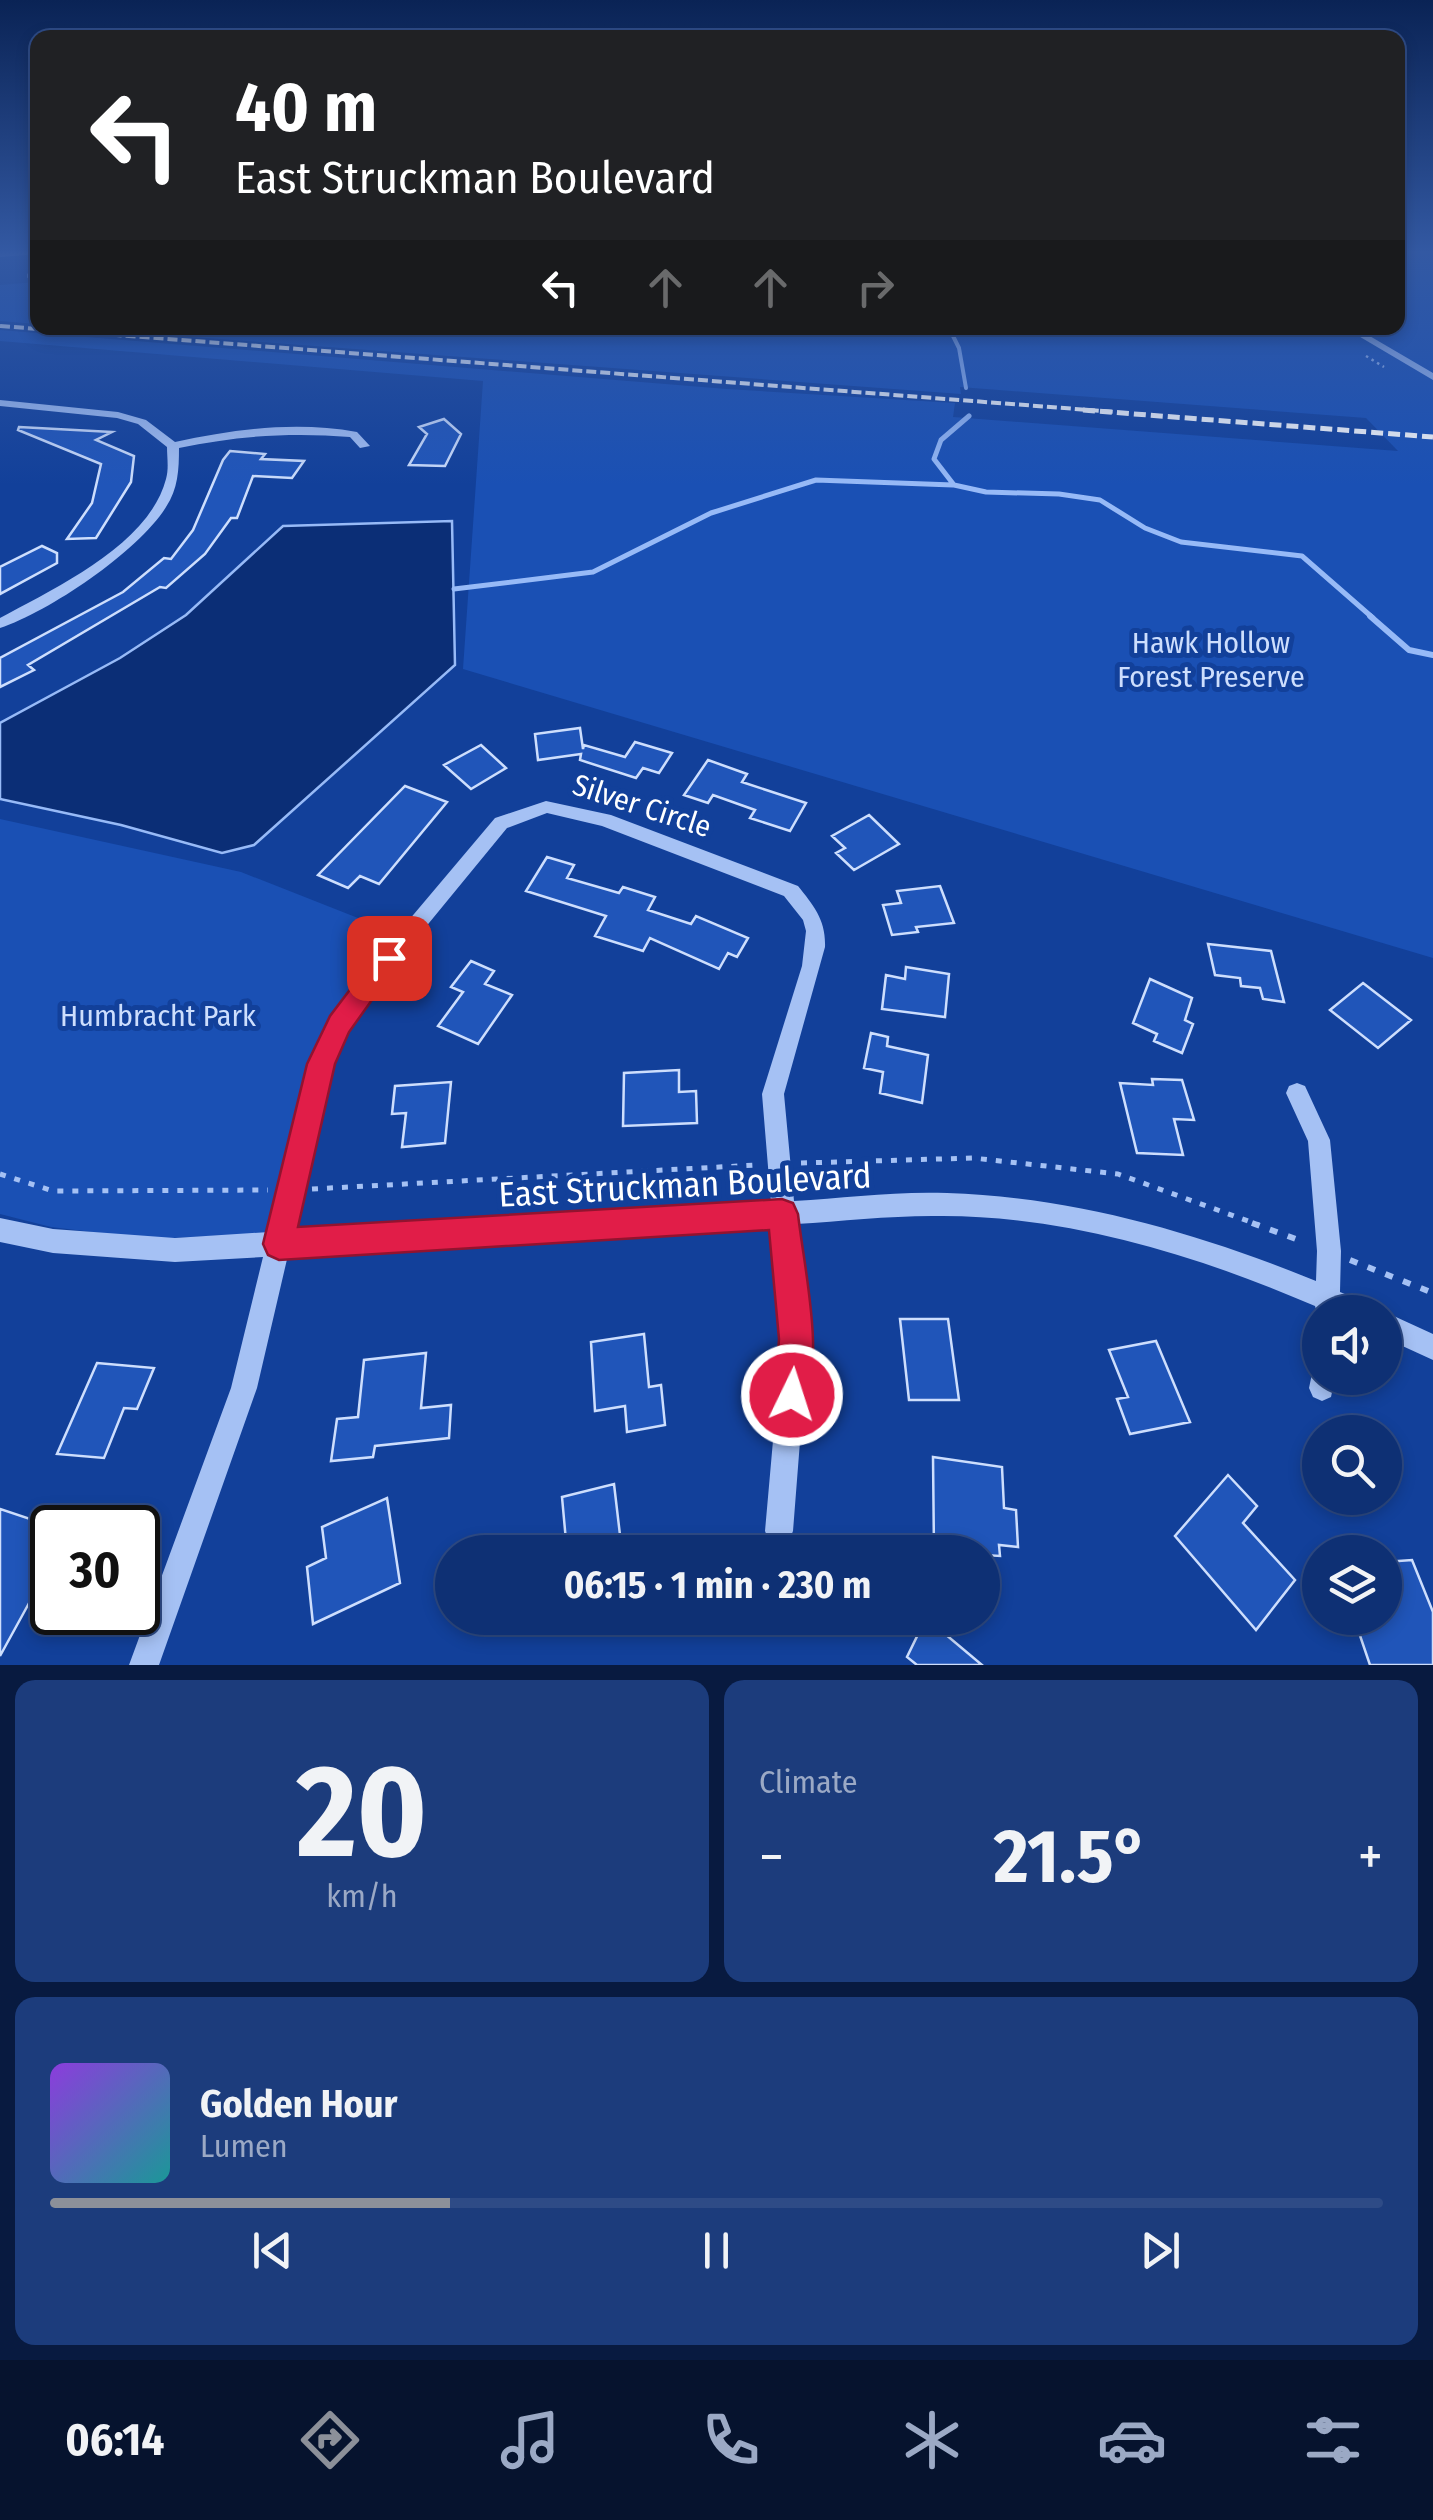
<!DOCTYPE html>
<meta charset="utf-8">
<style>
:root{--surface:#0e3074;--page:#1c3c7c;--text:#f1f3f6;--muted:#9ba9c5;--line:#2e4b86;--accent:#8c9099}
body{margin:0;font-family:"Fira Sans Condensed",sans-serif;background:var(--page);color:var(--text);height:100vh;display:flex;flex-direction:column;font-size:38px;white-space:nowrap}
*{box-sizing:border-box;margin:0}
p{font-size:32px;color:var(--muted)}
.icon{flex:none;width:55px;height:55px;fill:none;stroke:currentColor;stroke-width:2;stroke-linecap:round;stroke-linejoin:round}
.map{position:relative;height:1665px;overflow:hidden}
.side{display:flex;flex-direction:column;gap:15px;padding:15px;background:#081a40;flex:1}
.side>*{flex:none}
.hud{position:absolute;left:30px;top:30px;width:1375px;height:305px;border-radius:20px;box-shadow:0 5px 15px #0003,0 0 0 2px var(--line);background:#202124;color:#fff;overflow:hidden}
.fabs{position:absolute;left:1302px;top:1295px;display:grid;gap:20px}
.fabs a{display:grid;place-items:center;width:100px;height:100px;border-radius:50%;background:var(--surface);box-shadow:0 5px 15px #0003,0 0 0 2px var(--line);font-size:50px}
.speed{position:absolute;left:30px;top:1505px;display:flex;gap:20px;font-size:50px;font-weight:700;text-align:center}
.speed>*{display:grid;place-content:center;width:130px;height:130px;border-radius:50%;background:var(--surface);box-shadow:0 5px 15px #0003,0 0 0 2px var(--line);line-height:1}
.speed .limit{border:5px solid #111;border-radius:15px;background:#fff;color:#111}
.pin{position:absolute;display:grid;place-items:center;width:85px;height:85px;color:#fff;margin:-42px;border-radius:20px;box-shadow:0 5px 15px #0006}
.me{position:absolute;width:110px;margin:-55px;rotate:4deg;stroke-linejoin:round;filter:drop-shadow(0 0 8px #0008)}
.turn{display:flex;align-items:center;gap:35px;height:210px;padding:0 40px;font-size:45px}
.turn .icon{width:130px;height:130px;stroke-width:2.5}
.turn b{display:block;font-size:70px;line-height:85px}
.lanes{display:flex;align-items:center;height:95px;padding:0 40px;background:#0003;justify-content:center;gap:50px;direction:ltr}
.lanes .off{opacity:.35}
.big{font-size:75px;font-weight:700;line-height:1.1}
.side .card{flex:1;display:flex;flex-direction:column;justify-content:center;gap:15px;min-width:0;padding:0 35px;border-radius:20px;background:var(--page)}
.side .dial{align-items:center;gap:0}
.dial b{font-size:130px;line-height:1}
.song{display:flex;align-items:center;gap:30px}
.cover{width:120px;height:120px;border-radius:15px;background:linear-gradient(135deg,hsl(270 70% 55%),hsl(180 70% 35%))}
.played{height:10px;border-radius:5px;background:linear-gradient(90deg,var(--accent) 30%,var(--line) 30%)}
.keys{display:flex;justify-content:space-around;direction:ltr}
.heat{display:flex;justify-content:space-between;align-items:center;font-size:55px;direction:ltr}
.side .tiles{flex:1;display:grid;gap:15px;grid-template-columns:1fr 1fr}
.card:last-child{grid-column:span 2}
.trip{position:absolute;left:435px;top:1535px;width:565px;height:100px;border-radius:50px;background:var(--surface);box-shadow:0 5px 15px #0003,0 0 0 2px var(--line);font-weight:700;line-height:100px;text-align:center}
.dock{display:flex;height:160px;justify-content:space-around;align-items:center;background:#06132e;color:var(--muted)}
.dock .icon{width:70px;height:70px}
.dock .on{color:var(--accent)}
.dock b{font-size:45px;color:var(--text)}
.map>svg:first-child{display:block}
.green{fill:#1a50b4}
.water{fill:#0b2e76;stroke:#97baf7;stroke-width:2.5}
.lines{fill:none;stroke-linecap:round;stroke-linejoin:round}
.stream-far2{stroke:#97baf7;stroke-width:4}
.stream-far1{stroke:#97baf7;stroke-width:5}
.stream{stroke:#97baf7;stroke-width:6}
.building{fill:#2055b9;stroke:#cddefd;stroke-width:2.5}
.path-far2{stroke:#a5c1f4;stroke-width:2.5;stroke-dasharray:2.5 4;stroke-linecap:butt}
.path-far1{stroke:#a5c1f4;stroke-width:5;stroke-dasharray:6 9;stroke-linecap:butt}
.path{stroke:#a5c1f4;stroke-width:6;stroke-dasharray:8 11;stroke-linecap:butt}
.minor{fill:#a5c1f4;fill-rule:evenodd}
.rail-far1{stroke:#fff;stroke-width:4;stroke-dasharray:10 4;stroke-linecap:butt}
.rail{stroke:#fff;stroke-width:5;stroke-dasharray:12 5;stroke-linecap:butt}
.route{fill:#e11d48;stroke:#92132f;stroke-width:2.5}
.labels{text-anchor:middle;stroke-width:10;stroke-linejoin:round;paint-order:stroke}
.park-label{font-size:30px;fill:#cddefd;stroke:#12409a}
.street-label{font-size:30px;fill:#fff;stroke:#12409a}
.near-street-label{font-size:35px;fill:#fff;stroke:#12409a}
</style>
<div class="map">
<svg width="1433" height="1665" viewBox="0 0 1433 1665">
<rect width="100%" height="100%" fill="#12409a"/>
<!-- green -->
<path class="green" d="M 1398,251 L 1433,251 L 1433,958 L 463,669 L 483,381 L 0,341 L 0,330 L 727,389 L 955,403 L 953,417 L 1398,451 L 1366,418 L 960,387 L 961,394 L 72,328 L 1398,328 Z
M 37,282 L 37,324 L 0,321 L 0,285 Z
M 0,819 L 241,872 L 396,933 L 341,1002 L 307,1071 L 269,1233 L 150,1239 L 51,1227 L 0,1214 Z"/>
<!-- water -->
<path class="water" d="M 452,521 L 455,665 L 254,845 L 222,853 L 121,825 L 0,799 L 0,723 L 120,658 L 186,615 L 283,526 Z"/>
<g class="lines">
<!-- stream-far2 -->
<path class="stream-far2" d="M 949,328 L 959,348 L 966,388"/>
<!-- stream-far1 -->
<path class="stream-far1" d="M 969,416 L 941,440 L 934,459 L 954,485 L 986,492 L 1059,494 L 1100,500 L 1145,528 L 1181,542 L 1302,556 L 1373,618
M 454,589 L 593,572 L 711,513 L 816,480 L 953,485"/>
<!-- stream -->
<path class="stream" d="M 1370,616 L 1409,650 L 1433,655"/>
</g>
<!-- building -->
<path class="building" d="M 444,419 L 461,434 L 445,466 L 409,465 L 427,434 L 419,427 Z
M 19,427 L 112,432 L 96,440 L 134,456 L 131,482 L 96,538 L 67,539 L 92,503 L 101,464 L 18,430 Z
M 230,451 L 265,454 L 261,459 L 304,461 L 292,478 L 253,476 L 237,518 L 231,518 L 205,554 L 166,588 L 160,587 L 28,665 L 34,670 L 0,687 L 0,658 L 123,592 L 164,558 L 171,559 L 193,530 L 223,460 Z
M 42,546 L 57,553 L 57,563 L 0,594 L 0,567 Z
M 580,728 L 583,749 L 584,745 L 625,757 L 635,742 L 672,753 L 659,773 L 643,768 L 636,778 L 580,760 L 581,754 L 538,760 L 535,734 Z
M 481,745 L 506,768 L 471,789 L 444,765 Z
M 708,760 L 747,774 L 742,782 L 806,803 L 790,831 L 750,818 L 755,810 L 713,795 L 708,803 L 684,795 Z
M 405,786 L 447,802 L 379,884 L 360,876 L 348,888 L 318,875 Z
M 869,815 L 899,844 L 854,870 L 836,853 L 845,848 L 832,836 Z
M 547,857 L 574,865 L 567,878 L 619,893 L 623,887 L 655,897 L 648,910 L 691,924 L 696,916 L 748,938 L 737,957 L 728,953 L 719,969 L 650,938 L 643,951 L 595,936 L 606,916 L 526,891 Z
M 940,886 L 954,923 L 916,927 L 918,932 L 892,935 L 883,905 L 901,903 L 897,891 Z
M 1208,944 L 1271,951 L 1284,1002 L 1263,999 L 1260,988 L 1241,986 L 1240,978 L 1215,975 Z
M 471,961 L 494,971 L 485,984 L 512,995 L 478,1044 L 438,1026 L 463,992 L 451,987 Z
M 906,967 L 949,974 L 945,1017 L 882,1009 L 886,975 L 905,979 Z
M 1150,979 L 1192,998 L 1185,1020 L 1193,1024 L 1182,1053 L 1154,1041 L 1157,1034 L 1133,1023 Z
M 1363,983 L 1411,1020 L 1378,1048 L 1330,1010 Z
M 871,1033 L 888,1037 L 887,1046 L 928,1055 L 922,1103 L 880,1093 L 883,1072 L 864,1068 Z
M 679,1070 L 679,1092 L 696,1091 L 697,1123 L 623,1126 L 624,1073 Z
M 1152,1079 L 1182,1080 L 1194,1120 L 1174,1119 L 1183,1155 L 1137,1153 L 1120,1083 L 1153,1085 Z
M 451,1082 L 445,1143 L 402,1147 L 406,1113 L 392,1114 L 395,1086 Z
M 900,1319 L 948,1319 L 959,1400 L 909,1400 Z
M 644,1334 L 649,1387 L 661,1385 L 665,1425 L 627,1432 L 625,1406 L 595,1411 L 591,1342 Z
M 1156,1341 L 1190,1422 L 1130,1434 L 1117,1399 L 1128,1397 L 1109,1350 Z
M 426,1353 L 421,1408 L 451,1405 L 449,1438 L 375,1446 L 373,1457 L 331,1461 L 337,1419 L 358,1417 L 364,1360 Z
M 97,1363 L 154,1368 L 137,1409 L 124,1408 L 104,1458 L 57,1454 Z
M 933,1457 L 1002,1467 L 1004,1508 L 1016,1510 L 1018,1547 L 999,1545 L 1000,1556 L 934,1552 Z
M 1228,1475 L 1257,1506 L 1243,1523 L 1295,1580 L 1256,1630 L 1175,1536 Z
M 614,1484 L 622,1552 L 567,1552 L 562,1497 Z
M 387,1498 L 400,1583 L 313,1624 L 307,1567 L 326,1558 L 322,1527 Z
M 0,1509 L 57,1528 L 52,1528 L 52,1538 L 35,1570 L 45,1574 L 0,1656 Z
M 1412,1560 L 1433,1612 L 1433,1665 L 1370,1665 L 1354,1618 L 1385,1618 L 1385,1562 Z
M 926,1618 L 982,1665 L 917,1665 L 907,1657 Z"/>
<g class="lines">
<!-- path-far2 -->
<path class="path-far2" d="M 1366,356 L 1384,367"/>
<!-- path-far1 -->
<path class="path-far1" d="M 801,1163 L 973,1158 L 1118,1174 L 1259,1225
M 0,1174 L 53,1191 L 268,1190
M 312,1189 L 757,1165"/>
<!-- path -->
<path class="path" d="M 1252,1223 L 1304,1242
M 1350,1260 L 1433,1293"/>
<!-- minor -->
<path class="minor" d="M 0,251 L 38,251 L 38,254 L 0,257 Z
M 38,266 L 38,274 L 27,278 L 27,274 Z
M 1345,328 L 1356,328 L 1433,373 L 1433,380 Z
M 0,400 L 118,412 L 146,420 L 175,442 C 235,429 296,421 357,432 L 370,446 L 360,448 L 350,437 C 291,432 236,436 179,448 C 179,470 178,489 166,507 C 139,551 49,612 0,628 L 0,618 C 55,588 149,545 166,479 C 169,469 167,457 167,447 L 138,424 L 117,418 L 0,406 Z
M 546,801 L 611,815 L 798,886 C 814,906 826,920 825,947 L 784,1094 L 794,1201 C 844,1198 896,1191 947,1193 C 1075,1197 1198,1233 1316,1281 L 1317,1251 L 1308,1141 L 1286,1093 L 1289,1086 L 1297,1083 L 1305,1086 L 1330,1140 L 1341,1251 L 1340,1292 L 1367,1303 L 1370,1312 L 1320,1312 L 1320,1322 L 1315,1306 C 1199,1256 1070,1216 943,1216 C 894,1215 845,1221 796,1224 L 808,1339 L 793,1531 L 789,1541 L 779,1545 L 769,1541 L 765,1531 L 782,1339 L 773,1226 L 288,1255 L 257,1388 L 159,1665 L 129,1665 L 231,1388 L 263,1257 L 175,1262 L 53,1253 L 0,1242 L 0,1218 L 53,1229 L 175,1238 L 269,1232 L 310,1064 L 332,1018 L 360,978 L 495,818 ZM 547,813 L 602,826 L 784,896 L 803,920 L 806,931 L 802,966 L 762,1094 L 771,1203 L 293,1231 L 332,1064 L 347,1030 L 374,990 L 507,828 Z
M 1385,1312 L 1433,1334 L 1433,1360 L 1385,1338 Z
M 1320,1366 L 1320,1378 L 1335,1378 L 1331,1397 L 1322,1401 L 1313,1397 L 1309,1388 L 1313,1369 Z"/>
<!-- rail-far1 -->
<path class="rail-far1" d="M 0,326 L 1115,412"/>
<!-- rail -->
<path class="rail" d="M 1083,410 L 1433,437"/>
</g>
<!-- sky -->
<linearGradient id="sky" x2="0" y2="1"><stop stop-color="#0a2355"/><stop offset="0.52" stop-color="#3359a3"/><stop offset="1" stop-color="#3359a3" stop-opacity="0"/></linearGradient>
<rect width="1433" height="485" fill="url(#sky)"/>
<!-- route -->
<path class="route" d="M 389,947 L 398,950 L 402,958 L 349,1032 L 335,1064 L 298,1227 L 782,1199 L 793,1203 L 798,1214 C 804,1268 825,1356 804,1407 L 792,1412 L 780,1407 L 775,1395 L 779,1339 L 769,1230 L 279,1260 L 268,1255 L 263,1244 L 307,1064 L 330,1016 L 380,950 Z"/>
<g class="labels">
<!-- park labels -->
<g class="park-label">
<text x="1211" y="653">Hawk Hollow<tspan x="1211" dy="34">Forest Preserve</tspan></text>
<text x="158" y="1026">Humbracht Park</text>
</g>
<!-- street labels -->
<g class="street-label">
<text transform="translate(642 806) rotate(18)" y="10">Silver Circle</text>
</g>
<!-- near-street labels -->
<g class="near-street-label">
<text transform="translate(685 1185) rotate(-3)" y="12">East Struckman Boulevard</text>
</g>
</g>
</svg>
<div class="fabs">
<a><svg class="icon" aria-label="sound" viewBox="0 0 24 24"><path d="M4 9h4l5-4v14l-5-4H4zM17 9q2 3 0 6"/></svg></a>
<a><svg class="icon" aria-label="search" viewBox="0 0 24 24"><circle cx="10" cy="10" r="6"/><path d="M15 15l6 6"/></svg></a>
<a><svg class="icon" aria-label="layers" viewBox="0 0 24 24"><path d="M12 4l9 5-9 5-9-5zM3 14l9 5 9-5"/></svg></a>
</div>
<div class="speed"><div class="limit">30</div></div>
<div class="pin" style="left:389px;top:958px;background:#d93025"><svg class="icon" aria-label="arrive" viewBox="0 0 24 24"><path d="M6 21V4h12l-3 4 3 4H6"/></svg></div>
<svg class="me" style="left:792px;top:1395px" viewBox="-20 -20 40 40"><circle r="17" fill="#e11d48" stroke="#fff" stroke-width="3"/><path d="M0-11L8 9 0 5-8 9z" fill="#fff"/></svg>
<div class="trip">06:15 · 1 min · 230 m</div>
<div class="hud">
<div class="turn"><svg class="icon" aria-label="left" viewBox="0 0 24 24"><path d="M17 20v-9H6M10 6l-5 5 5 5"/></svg><div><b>40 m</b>East Struckman Boulevard</div></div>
<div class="lanes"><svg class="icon" aria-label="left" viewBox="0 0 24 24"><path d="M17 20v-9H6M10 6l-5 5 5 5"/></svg><svg class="icon off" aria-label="ahead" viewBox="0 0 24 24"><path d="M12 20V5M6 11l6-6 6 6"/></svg><svg class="icon off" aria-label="ahead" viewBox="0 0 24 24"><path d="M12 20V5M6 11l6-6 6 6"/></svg><svg class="icon off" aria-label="right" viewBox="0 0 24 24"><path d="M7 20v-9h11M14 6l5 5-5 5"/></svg></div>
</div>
</div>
<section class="side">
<div class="tiles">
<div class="card dial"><b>20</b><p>km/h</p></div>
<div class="card"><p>Climate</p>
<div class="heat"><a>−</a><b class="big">21.5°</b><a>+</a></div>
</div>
<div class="card">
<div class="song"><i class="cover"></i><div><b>Golden Hour</b><p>Lumen</p></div></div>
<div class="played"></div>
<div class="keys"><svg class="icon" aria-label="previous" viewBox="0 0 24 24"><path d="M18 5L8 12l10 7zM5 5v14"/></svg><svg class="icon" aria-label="pause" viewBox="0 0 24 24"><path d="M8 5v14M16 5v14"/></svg><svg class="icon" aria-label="next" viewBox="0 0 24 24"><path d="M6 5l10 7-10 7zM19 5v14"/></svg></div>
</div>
</div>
</section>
<nav class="dock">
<b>06:14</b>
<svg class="icon on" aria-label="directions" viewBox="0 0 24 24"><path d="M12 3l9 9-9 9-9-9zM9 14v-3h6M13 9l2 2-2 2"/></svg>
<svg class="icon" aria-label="music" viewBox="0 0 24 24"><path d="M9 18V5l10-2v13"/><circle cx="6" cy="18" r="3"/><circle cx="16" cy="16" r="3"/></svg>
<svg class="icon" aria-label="phone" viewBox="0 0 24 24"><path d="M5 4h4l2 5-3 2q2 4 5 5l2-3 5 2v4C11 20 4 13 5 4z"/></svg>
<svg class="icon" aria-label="climate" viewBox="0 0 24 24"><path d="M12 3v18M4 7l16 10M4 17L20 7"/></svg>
<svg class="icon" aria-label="car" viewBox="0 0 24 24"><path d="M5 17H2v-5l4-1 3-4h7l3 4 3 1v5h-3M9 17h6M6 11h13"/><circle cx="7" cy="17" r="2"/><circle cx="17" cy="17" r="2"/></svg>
<svg class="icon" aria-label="filters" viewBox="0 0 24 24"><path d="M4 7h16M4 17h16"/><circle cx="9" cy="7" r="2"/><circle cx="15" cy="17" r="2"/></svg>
</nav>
